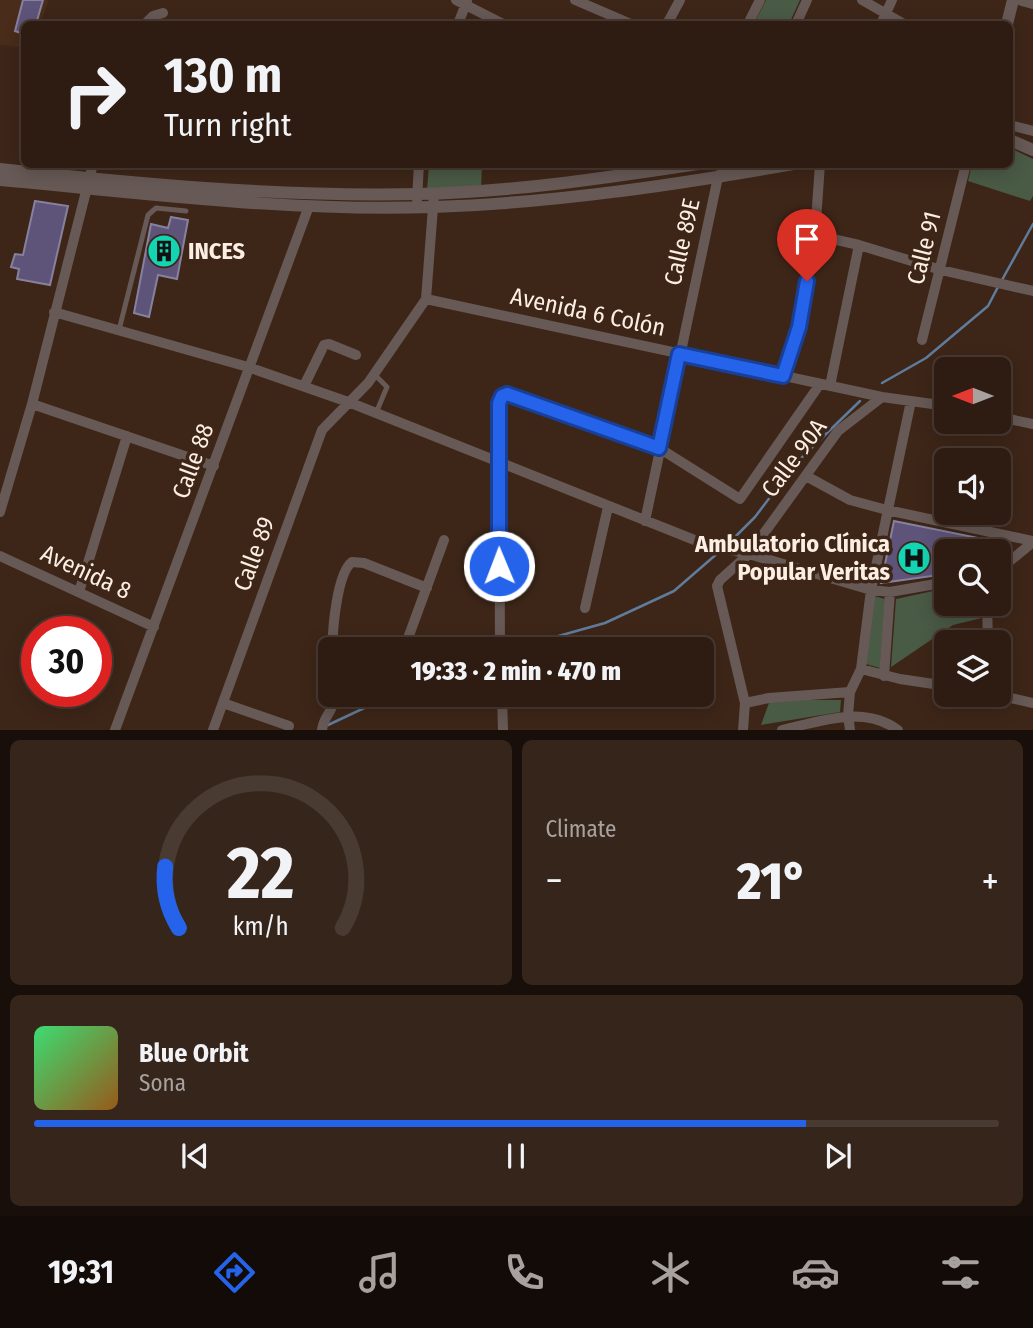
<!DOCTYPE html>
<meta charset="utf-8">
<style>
:root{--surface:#2e1c12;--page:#36251b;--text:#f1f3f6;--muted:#a7a19f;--line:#493a32;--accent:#2563eb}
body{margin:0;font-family:"Fira Sans Condensed",sans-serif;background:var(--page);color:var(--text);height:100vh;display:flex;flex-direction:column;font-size:26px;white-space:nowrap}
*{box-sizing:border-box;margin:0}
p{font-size:23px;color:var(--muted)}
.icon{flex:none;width:38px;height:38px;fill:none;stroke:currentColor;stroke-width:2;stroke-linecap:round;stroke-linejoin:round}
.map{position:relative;height:730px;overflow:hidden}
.sheet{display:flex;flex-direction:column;gap:10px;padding:10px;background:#190f0a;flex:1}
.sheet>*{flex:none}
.banner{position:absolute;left:21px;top:21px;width:992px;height:147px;border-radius:10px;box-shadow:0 4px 18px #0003,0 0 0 2px var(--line);background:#2e1c12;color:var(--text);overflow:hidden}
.needle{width:46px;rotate:270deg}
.tools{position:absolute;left:934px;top:357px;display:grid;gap:14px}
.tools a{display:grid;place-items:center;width:77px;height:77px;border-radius:10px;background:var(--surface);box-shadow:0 4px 18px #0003,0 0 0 2px var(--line);font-size:35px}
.speed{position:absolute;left:21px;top:616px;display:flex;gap:14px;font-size:35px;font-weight:700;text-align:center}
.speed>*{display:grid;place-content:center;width:91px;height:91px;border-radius:50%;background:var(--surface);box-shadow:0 4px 18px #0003,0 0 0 2px var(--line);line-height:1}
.speed .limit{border:10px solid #d22;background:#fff;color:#111}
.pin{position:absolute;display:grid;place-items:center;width:60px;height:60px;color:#fff;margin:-72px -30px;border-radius:50% 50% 50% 0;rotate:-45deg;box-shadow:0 0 7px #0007}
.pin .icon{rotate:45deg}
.me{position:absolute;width:77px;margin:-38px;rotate:359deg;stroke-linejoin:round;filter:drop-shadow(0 0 5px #0008)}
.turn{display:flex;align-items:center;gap:24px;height:147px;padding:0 28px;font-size:32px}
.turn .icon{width:91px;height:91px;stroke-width:2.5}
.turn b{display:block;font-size:49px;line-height:60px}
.big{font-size:52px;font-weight:800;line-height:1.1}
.sheet .card{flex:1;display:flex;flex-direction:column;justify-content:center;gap:10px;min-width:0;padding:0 24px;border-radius:10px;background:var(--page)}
.sheet .dial{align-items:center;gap:0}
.dial svg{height:182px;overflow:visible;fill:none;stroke:var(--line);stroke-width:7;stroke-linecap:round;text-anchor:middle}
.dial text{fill:var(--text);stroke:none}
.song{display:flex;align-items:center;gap:21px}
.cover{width:84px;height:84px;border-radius:10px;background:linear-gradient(135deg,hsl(140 70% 55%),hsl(30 70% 35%))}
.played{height:7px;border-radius:4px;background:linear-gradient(90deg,var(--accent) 80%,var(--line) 80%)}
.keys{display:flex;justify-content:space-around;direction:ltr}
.heat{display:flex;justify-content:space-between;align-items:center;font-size:38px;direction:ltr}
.sheet .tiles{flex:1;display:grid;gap:10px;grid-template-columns:1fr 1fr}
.card:last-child{grid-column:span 2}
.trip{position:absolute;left:318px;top:637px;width:396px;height:70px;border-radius:10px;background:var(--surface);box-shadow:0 4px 18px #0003,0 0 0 2px var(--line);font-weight:800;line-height:70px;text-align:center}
.menu{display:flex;height:112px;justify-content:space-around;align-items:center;background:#120b07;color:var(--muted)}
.menu .icon{width:49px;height:49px}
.menu .current{color:var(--accent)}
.menu b{font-size:32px;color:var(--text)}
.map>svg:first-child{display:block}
.built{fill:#492c19}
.green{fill:#495a45}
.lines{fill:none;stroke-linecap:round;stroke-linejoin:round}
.stream{stroke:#607c9d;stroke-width:2.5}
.building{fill:#5e5479;stroke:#87819d;stroke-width:2}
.service{stroke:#675955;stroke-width:5}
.minor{stroke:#675955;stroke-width:10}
.tertiary{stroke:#675955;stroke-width:12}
.route-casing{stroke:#184099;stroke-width:18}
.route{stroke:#2563eb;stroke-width:12}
.labels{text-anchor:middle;stroke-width:7;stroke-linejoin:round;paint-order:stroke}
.street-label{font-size:24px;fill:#fdeee4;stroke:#3d2618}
.poi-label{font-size:24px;font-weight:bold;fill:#fdeee4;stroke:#3d2618;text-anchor:start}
</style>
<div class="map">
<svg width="1033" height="730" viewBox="0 0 1033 730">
<rect width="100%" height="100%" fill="#3d2618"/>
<!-- built -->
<path class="built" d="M 0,0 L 49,0 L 40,24 L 24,24 L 24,48 L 0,45 Z"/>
<!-- green -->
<path class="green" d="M 766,0 L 800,0 L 789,24 L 754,24 Z
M 1010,148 L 1033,159 L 1033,196 L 1030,201 L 968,181 L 972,165 L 1010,164 Z
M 429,165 L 482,165 L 481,190 L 427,190 Z
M 947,588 L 947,604 L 982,604 L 982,618 L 953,625 L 891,667 L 896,599 Z
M 874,596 L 885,599 L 880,668 L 866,664 Z
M 770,700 L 841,700 L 840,712 L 761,725 Z"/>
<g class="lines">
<!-- stream -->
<path class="stream" d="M 1002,280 L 1033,224
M 882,383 L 926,358 L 988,306 L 999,285
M 727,545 L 755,517 L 796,463 L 860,401
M 512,649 L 605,623 L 674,591 L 719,552
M 328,725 L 392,695"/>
</g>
<!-- building -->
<path class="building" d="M 23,0 L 43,0 L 36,24 L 24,24 L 24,34 L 15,31 Z
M 35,201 L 68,206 L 50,285 L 17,279 L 19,269 L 11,267 L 15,254 L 23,255 Z
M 171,217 L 188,220 L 177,279 L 158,275 L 149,317 L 134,313 L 151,224 L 168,228 Z
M 894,521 L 1008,544 L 1009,547 L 999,560 L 999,551 L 947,551 L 947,574 L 881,583 Z"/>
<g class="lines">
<!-- service -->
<path class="service" d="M 119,330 L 148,215 L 156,208 L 186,211
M 374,374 L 387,387 L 376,413"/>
<!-- minor -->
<path class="minor" d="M 456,0 L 503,24
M 575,0 L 631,24
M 862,0 L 904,24
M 145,24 L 153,16 L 163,13
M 458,24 L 467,1
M 667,24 L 680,0
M 748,24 L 760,0
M 796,24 L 807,0
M 881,24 L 892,0
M 1010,125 L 1033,131
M 417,200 L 419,164
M 815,235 L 859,245 L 941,270 L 1033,291
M 426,299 L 882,397 L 947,406
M 54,312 L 248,367 L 351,403 L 707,545 L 749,554 L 871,590 L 890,592 L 947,582
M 922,340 L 966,164
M 783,376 L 799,327 L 815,235 L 820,164
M 304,386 L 324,345 L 329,344 L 356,355
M 830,386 L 859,245
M 32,404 L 214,466
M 999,417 L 1033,424
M 806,476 L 850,500 L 887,510 L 1033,541
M 0,512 L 32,404 L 93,164
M 645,521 L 718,177 L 728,164
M 0,556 L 154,627
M 999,570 L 1033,542
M 79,592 L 127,436
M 987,604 L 988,642
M 585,608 L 608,507
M 333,649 C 332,631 337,573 352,562 L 364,563 L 427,588
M 404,649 L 444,540
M 500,649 L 499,403 L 502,396 L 507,394 L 659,448 L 740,499 L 820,384
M 861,669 L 900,679 L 947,686
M 884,676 L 890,592
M 502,695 L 503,730
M 997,695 L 1033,703
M 223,703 L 289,726
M 745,703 L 769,698 L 850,692
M 115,730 L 309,206
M 213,730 L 322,430 L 368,383 L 426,299 L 434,194
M 322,730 C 324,714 334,713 334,695
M 743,730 L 745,703 L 717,586 L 720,580 L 749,554 L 838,431 L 882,397
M 782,730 C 821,721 863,705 898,730
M 850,730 L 848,715 L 850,692 L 861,669 L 871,590 L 911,401"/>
<!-- tertiary -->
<path class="tertiary" d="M 1022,0 L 1033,3
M 1007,24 L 1013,0
M 1010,140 L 1033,150
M 0,169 C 139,184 279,197 418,194 C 513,192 605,178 698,164
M 0,180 C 144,193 289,212 434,207 C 554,203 675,185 793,164"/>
</g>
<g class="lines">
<defs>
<path id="route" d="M 499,566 L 499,403 L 502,396 L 507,394 L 659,448 L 679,354 L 783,376 L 799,327 L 807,281"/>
</defs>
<!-- route casing -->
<use href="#route" class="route-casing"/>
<!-- route -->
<use href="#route" class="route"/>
</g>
<!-- icons -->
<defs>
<symbol id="building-disc" viewBox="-11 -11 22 22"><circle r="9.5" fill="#14d5b3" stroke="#3d2618"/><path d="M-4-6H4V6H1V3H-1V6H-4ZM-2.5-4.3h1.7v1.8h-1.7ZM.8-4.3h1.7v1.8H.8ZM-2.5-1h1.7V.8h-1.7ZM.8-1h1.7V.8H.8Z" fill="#111"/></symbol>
<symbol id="hospital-disc" viewBox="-11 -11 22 22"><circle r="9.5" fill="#14d5b3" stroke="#3d2618"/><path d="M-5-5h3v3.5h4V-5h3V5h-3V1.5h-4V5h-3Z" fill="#111"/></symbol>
</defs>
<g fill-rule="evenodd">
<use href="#building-disc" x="145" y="232" width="38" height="38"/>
<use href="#hospital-disc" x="895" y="539" width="38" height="38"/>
</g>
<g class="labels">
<!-- street labels -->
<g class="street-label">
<text transform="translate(682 242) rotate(-77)" y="8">Calle 89E</text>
<text transform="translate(924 248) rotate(-76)" y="8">Calle 91</text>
<text transform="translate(588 312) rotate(12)" y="8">Avenida 6 Colón</text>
<text transform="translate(794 458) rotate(-53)" y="8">Calle 90A</text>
<text transform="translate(193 461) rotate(-70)" y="8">Calle 88</text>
<text transform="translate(254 554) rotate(-70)" y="8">Calle 89</text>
<text transform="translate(86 572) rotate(25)" y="8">Avenida 8</text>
</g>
<!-- poi labels -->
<g class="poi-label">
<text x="188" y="259">INCES</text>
<text x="890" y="552" text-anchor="end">Ambulatorio Clínica<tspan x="890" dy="28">Popular Veritas</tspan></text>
</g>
</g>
</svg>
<div class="tools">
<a><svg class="needle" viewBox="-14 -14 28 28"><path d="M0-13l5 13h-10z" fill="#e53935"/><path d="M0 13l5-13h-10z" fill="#a7a19f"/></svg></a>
<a><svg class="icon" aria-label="sound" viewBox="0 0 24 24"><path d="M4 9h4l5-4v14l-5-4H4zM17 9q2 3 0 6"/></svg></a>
<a><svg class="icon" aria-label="search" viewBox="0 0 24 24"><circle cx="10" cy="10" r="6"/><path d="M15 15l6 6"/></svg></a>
<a><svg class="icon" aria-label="layers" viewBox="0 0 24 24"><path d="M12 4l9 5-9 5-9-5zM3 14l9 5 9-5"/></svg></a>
</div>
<div class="speed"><div class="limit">30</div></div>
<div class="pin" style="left:807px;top:281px;background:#d93025"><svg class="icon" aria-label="arrive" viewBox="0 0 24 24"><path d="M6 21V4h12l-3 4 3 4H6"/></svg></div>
<svg class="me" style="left:499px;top:566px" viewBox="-20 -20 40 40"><circle r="17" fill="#2563eb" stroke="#fff" stroke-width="3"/><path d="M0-11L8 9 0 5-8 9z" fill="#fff"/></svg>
<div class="trip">19:33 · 2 min · 470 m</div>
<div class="banner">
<div class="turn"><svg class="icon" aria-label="right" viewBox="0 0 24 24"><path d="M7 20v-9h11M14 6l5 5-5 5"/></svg><div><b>130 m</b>Turn right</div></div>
</div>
</div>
<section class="sheet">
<div class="tiles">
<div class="card dial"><svg viewBox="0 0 100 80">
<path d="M14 69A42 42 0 1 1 86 69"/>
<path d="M14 69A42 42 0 0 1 8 42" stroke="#2563eb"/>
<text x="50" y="56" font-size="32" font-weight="700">22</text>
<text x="50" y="72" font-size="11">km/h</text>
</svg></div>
<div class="card"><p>Climate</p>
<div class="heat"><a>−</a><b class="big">21°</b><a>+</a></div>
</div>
<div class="card">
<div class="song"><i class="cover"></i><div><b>Blue Orbit</b><p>Sona</p></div></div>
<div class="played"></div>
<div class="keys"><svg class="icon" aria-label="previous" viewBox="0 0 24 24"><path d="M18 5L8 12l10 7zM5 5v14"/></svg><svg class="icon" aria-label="pause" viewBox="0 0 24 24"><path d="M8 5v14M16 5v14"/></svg><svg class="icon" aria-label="next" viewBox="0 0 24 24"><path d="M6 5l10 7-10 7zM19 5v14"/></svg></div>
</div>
</div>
</section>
<nav class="menu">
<b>19:31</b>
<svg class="icon current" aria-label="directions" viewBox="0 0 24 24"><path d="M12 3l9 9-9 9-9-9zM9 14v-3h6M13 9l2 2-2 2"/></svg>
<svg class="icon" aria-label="music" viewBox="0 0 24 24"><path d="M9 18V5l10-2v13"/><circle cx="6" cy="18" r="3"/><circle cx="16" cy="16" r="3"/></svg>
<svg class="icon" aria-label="phone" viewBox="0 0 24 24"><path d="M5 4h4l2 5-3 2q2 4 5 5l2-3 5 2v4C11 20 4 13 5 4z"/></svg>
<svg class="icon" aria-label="climate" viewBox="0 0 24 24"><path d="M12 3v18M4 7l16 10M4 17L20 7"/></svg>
<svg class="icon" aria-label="car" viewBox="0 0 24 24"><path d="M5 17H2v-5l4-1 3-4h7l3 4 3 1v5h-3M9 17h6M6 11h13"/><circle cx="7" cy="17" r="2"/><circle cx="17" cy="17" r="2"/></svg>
<svg class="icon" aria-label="filters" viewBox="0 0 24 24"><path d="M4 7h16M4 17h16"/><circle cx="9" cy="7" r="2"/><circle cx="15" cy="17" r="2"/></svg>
</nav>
